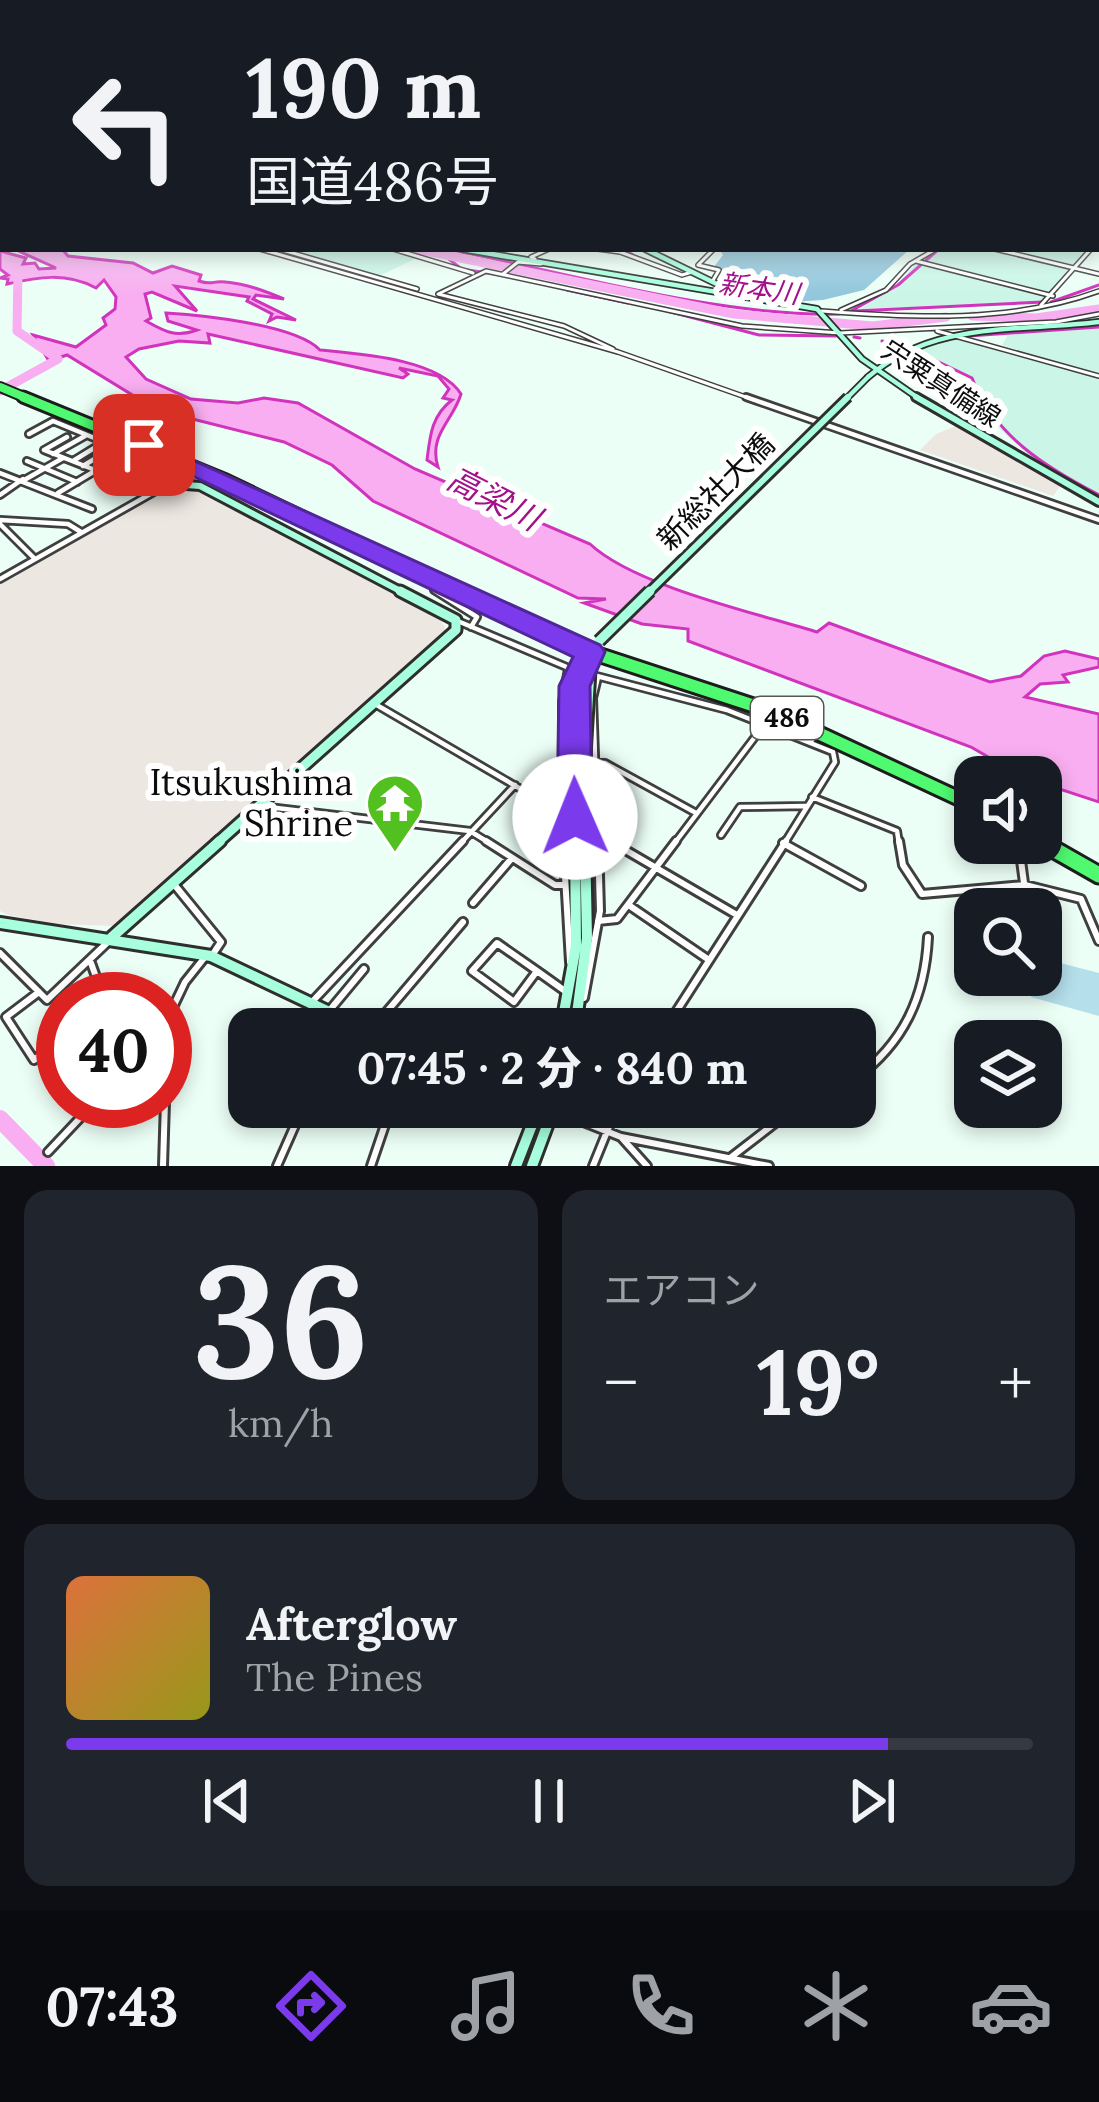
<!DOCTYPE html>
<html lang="ja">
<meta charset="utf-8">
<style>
:root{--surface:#171b24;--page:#20242c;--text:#f1f3f6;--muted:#9ea1a6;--line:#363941;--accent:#7c3aed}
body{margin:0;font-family:Lora,"Noto Sans JP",serif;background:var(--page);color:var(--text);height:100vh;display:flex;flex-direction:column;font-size:45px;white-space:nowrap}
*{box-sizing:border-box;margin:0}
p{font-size:39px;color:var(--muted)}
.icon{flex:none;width:66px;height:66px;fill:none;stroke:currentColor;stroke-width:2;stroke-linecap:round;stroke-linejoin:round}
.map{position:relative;height:1166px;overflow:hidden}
.drawer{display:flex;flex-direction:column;gap:24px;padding:24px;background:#0d0f14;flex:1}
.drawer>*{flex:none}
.top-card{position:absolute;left:0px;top:0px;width:1101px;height:252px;box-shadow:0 6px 18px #0003;background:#171b24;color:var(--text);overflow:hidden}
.fabs{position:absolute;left:954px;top:756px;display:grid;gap:24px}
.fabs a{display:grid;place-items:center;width:108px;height:108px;border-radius:24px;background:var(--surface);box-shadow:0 6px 18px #0003;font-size:60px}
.speed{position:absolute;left:36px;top:972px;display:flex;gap:24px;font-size:60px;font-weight:700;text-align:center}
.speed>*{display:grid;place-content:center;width:156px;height:156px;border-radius:50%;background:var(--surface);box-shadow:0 6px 18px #0003;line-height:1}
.speed .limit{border:18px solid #d22;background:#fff;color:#111}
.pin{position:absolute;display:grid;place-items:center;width:102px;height:102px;color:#fff;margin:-51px;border-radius:24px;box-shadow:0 6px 18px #0006}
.me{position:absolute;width:132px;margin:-66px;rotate:359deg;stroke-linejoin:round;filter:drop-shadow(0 0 9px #0008)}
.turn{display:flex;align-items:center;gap:42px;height:252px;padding:0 48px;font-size:54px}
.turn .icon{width:156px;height:156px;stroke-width:2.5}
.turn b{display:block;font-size:84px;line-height:102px}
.big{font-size:90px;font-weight:800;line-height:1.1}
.drawer .widget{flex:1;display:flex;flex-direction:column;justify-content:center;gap:18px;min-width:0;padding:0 42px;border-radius:24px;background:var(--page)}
.drawer .dial{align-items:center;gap:0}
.dial b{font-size:156px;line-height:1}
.song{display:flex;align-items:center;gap:36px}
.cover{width:144px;height:144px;border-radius:18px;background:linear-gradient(135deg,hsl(20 70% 55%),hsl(60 70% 35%))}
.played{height:12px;border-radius:6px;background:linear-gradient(90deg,var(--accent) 85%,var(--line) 85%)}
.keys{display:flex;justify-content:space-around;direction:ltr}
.heat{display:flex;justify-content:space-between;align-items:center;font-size:66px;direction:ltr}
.drawer .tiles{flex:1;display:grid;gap:24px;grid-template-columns:1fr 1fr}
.widget:last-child{grid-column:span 2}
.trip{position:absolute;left:228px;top:1008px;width:648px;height:120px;border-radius:24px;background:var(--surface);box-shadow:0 6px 18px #0003;font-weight:800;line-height:120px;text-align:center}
.tabs{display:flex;height:192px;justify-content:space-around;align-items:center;background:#090b0e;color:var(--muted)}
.tabs .icon{width:84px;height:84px}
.tabs .selected{color:var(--accent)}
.tabs b{font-size:54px;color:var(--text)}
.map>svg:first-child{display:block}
.industrial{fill:#ece7e0}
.farmland{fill:#cbf6e7}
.green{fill:#b4dfeb}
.forest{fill:#93c7dc}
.water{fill:#f8aef0;stroke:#d233bd;stroke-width:3}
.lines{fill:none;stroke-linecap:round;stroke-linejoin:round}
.stream{stroke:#d233bd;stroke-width:3}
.river-far1{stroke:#f8aef0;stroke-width:9}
.river{stroke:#f8aef0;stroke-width:18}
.street-far2-casing{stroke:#3f3f3f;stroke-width:6}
.street-far1-casing{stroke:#3f3f3f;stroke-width:10}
.street-casing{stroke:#3f3f3f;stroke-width:12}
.secondary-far3-casing{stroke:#2e2e2e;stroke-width:8}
.secondary-far2-casing{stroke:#2e2e2e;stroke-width:12}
.secondary-far1-casing{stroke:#2e2e2e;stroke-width:15}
.secondary-casing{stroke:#2e2e2e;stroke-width:16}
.highway-far3-casing{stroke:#1d1d1d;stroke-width:12}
.highway-far2-casing{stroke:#1d1d1d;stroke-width:15}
.highway-far1-casing{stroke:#1d1d1d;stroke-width:18}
.highway-casing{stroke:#1d1d1d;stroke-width:21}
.street-far2{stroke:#fff;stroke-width:3}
.street-far1{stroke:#fff;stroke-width:4.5}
.street{stroke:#fff;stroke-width:6}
.secondary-far3{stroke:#a7ffde;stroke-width:4.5}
.secondary-far2{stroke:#a7ffde;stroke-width:6}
.secondary-far1{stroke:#a7ffde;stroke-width:9}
.secondary{stroke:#a7ffde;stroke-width:10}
.highway-far3{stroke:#4ffa70;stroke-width:8}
.highway-far2{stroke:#4ffa70;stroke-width:9}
.highway-far1{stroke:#4ffa70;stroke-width:12}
.highway{stroke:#4ffa70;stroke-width:15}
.secondary-bridge-far2-casing{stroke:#2e2e2e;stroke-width:8;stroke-linecap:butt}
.secondary-bridge-far1-casing{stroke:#2e2e2e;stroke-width:12;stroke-linecap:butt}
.secondary-bridge-casing{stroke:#2e2e2e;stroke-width:15;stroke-linecap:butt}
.secondary-bridge-far2{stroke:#a7ffde;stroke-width:4.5}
.secondary-bridge-far1{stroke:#a7ffde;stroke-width:6}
.secondary-bridge{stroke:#a7ffde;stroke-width:9}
.route{fill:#7c3aed;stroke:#51269a;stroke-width:3}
.labels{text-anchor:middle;stroke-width:12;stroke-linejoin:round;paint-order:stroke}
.far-water-label{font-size:27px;font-style:italic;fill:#a2118a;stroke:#fff}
.far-street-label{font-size:27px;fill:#0c0c0c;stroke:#fff}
.shield{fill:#fff;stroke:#555;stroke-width:3}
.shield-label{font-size:27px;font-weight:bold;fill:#0c0c0c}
.street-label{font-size:30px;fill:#0c0c0c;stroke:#fff}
.water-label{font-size:33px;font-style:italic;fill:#a2118a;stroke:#fff}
.near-poi-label{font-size:36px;fill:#0c0c0c;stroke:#fff;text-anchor:end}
</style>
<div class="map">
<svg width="1099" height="1166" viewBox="0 0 1099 1166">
<rect width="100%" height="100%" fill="#ecfff6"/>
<!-- industrial -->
<path class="industrial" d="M 956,426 L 1061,485 L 1053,496 L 920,450 L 936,434 Z
M 177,487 L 200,492 L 437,616 L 445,627 L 445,634 L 116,926 L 57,924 L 8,915 L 0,911 L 0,582 L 149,498 Z"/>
<!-- farmland -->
<path class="farmland" d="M 282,249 L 390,249 L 419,257 L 379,276 Z
M 938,249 L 996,250 L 1089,249 L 1046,302 L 860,309 L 895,288 L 917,262 Z
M 1099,327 L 1099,375 L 1002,345 L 1008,335 Z
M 952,339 L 1003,347 L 1099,377 L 1099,498 L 1036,463 L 998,427 L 972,377 L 919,351 Z"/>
<!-- green -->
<path class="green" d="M 1041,958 L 1099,973 L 1099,1016 L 1031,997 L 1035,975 L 1041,975 Z"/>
<!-- forest -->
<path class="forest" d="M 719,249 L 910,249 L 864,290 L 823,300 L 792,302 L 740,291 L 713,268 L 723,255 Z"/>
<!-- water -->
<path class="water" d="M 14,249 L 62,249 L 68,256 L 133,263 L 153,273 L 172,266 L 201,275 L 199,281 C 213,286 212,280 226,282 C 247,284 265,291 284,299 L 256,295 L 253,299 L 296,320 L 277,317 L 269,321 L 272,314 L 247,301 L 249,297 L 175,286 L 197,311 L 152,292 L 145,294 L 151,318 L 146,321 C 164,331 175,338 197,330 L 168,321 L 166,313 C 199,315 295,324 320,350 C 361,354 439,359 461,394 C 453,421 428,435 438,467 L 427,460 C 430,435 432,415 452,400 L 443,398 L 449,389 L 438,376 L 399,368 L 408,374 L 403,378 L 208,334 L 210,343 L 179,341 L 139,349 L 126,357 L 146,379 L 191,399 L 238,403 L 264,398 L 298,403 L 415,469 L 590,544 C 635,586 756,613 817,632 L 829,623 L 990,682 L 1021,676 L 1044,656 L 1065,651 L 1099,659 L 1099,667 L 1063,675 L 1068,682 L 1040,684 L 1025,697 L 1099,714 L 1099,802 L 1041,783 L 1041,777 L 1023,777 L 971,747 L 688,641 L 688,629 L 642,624 L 584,603 L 606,599 L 578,598 L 373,501 L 332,465 L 284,442 L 157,410 L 67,355 L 49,361 L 33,335 L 76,347 L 106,325 L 103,318 L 115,309 L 116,297 L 104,280 L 96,288 C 66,272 38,277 7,284 L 8,279 L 0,278 L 8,275 L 0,269 L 0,251 L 26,258 L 23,264 L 35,263 L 39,269 L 56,268 Z"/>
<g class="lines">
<!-- stream -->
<path class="stream" d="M 447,249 C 567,273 719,317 839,314
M 623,249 L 633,255
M 445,256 L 459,267
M 468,270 L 494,274
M 567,290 L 628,303
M 1051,302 L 1099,285
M 667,311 L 759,335 L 836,336
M 855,311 L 1043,302
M 849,312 L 898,285 L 939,249
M 969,336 L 1099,327
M 854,337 L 860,338
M 882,341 L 916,351 L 972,378 C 995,436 1045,467 1099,495"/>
<!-- river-far1 -->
<path class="river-far1" d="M 416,249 L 734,314 L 873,326 L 946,317
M 972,316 L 1036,318 L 1099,309
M 0,391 L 58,359 L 17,331 L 18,270"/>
<!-- river -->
<path class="river" d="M 0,1119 L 46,1166"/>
<defs>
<path id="street-far2" d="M 260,249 L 618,352 L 754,400
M 279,249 L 417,289
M 393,249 L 473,273
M 598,249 L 620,252 L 682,275 L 692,272
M 995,249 L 1099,274
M 535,259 L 531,257 L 549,249
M 916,261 L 1053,296
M 503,274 L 518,262 L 541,264
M 712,282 L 719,270 L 698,265 L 714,249
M 1041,305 L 1091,249
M 841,310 L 886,290 L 910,264 L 936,249
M 822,311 C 913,318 1012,323 1099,291
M 937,331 L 1099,376
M 613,349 L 564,326 L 438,294 L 486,271 L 742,326 L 840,333 L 1056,322 L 1099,314"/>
<path id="street-far1" d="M 746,397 L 1099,520
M 29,434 L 53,421 L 184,475
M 44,450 L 95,470
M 44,450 L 67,437
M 53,454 L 85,436
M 27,461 L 77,482
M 73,461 L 104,442
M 83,466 L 114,447
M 0,473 L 92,509
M 26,479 L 63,458
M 58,493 L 125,453
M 0,495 L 23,479
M 0,520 L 68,524 L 81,532
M 0,524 L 35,559
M 0,579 L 184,475 L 218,481
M 432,582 L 434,590 L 477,617 L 471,627
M 460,622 L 576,671
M 593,675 L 727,710 L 833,752
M 375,704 L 562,813
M 764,715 L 812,740
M 595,763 L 605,763 L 696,813
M 812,797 L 897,831 L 899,844
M 260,806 L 470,831 L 491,844
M 598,834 L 615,844
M 721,835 L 740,807 L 806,806
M 460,844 L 515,785
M 563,844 L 562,702 L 568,669
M 598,844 L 593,698 L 598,677
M 674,844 L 764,725
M 784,844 L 835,762 L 833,752"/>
<path id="street" d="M 486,841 L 555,885 L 564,885
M 563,841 L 570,962
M 610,841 L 737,915
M 899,841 L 903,865 L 922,894 L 1025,885 L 1081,899 L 1099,941
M 783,843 L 861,886
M 1020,853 L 1024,883
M 173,883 L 221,942 L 213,954
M 473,903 L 512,858
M 630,906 L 709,960
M 598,921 L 617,919 L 676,841
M 497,943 L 537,971 L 514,1002 L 472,971 Z
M 0,953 L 47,1000 L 109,941
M 91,963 L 104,999
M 537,971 L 565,991
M 119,979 L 128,999
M 39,992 L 6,1017 L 34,1060 L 63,1038
M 584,998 L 600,911 L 598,841
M 311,1003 L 463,841
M 329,1011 L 364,969
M 165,1024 L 185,982 L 205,957
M 335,1029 L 340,1017
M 372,1029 L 463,922
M 665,1029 L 786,841
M 774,1029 L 776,1025 L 781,1029
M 855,1079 C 904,1043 925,997 928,937
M 553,1110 L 621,1137 L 647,1166
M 621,1137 L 769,1166
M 48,1152 L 96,1101
M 730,1158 L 796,1107
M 163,1166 L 165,1101
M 277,1166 L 303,1107
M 371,1166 L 391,1107
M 593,1166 L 617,1107"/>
<path id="secondary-far3" d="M 462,249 L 817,309 L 862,359 L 921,400
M 645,249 L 723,287 L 723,293
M 868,377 C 935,320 1017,332 1099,322"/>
<path id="secondary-far2" d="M 916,397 L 1099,502
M 173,484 L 200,486 L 406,594"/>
<path id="secondary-far1" d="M 584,773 L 585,844
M 575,774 L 575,844
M 216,844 L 456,630 L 456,620 L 400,591"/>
<path id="secondary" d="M 0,923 L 211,956 L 365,1029
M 112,937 L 220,841
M 561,1029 L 576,946 L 575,841
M 575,1029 L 587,938 L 585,841
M 516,1166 L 539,1107
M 532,1166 L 554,1107"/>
<path id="highway-far3" d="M 0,387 L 31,400"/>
<path id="highway-far2" d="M 23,397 L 226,480 L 463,594"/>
<path id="highway-far1" d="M 456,591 L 572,646 L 773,712 L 975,806"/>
<path id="highway" d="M 1041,842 L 1099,875"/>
</defs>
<!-- street-far2 casing -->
<use href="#street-far2" class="street-far2-casing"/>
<!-- street-far1 casing -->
<use href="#street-far1" class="street-far1-casing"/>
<!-- street casing -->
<use href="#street" class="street-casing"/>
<!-- secondary-far3 casing -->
<use href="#secondary-far3" class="secondary-far3-casing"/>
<!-- secondary-far2 casing -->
<use href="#secondary-far2" class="secondary-far2-casing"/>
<!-- secondary-far1 casing -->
<use href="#secondary-far1" class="secondary-far1-casing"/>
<!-- secondary casing -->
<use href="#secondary" class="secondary-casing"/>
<!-- highway-far3 casing -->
<use href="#highway-far3" class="highway-far3-casing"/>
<!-- highway-far2 casing -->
<use href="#highway-far2" class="highway-far2-casing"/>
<!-- highway-far1 casing -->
<use href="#highway-far1" class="highway-far1-casing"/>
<!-- highway casing -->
<use href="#highway" class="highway-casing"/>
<!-- street-far2 -->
<use href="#street-far2" class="street-far2"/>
<!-- street-far1 -->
<use href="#street-far1" class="street-far1"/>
<!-- street -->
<use href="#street" class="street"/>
<!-- secondary-far3 -->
<use href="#secondary-far3" class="secondary-far3"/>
<!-- secondary-far2 -->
<use href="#secondary-far2" class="secondary-far2"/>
<!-- secondary-far1 -->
<use href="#secondary-far1" class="secondary-far1"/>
<!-- secondary -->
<use href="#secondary" class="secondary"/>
<!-- highway-far3 -->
<use href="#highway-far3" class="highway-far3"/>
<!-- highway-far2 -->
<use href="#highway-far2" class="highway-far2"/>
<!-- highway-far1 -->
<use href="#highway-far1" class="highway-far1"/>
<!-- highway -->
<use href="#highway" class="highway"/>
<defs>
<path id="secondary-bridge-far2" d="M 845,400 L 868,377"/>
<path id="secondary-bridge-far1" d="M 647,594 L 848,397"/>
<path id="secondary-bridge" d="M 599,641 L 650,591
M 584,773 L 590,670
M 575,774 L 573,707 L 579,668"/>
</defs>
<!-- secondary-bridge-far2 casing -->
<use href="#secondary-bridge-far2" class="secondary-bridge-far2-casing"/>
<!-- secondary-bridge-far1 casing -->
<use href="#secondary-bridge-far1" class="secondary-bridge-far1-casing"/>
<!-- secondary-bridge casing -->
<use href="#secondary-bridge" class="secondary-bridge-casing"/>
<!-- secondary-bridge-far2 -->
<use href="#secondary-bridge-far2" class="secondary-bridge-far2"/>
<!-- secondary-bridge-far1 -->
<use href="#secondary-bridge-far1" class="secondary-bridge-far1"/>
<!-- secondary-bridge -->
<use href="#secondary-bridge" class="secondary-bridge"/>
</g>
<!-- sky -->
<linearGradient id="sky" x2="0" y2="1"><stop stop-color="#aeb2eb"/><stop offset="0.45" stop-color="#f6fffb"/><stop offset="1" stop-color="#f6fffb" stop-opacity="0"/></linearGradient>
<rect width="1099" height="295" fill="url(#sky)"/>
<!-- route -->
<path class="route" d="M 144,438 L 600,645 L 605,652 L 590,686 L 592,817 L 587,827 L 575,832 L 562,827 L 557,817 L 559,686 L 573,657 L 136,449 L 132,445 Z"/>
<!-- icons -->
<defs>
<symbol id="temple-pin" viewBox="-11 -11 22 30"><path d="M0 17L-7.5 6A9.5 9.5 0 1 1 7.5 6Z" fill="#52c11f" stroke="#fff"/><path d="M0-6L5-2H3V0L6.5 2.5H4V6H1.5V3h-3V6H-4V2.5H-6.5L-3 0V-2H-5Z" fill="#fff"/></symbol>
</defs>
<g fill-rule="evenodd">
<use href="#temple-pin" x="362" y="770" width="66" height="90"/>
</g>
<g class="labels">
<!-- far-water labels -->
<g class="far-water-label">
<text transform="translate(759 289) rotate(8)" y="9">新本川</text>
</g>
<!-- far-street labels -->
<g class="far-street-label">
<text transform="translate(941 384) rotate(33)" y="9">宍粟真備線</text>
</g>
<!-- shield labels -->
<rect class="shield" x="751" y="697" width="72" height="42" rx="9"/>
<g class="shield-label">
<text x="787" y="727">486</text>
</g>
<!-- street labels -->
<g class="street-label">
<text transform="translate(716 492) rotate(-45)" y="10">新総社大橋</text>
</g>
<!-- water labels -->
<g class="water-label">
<text transform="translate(494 498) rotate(27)" y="12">高梁川</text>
</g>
<!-- near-poi labels -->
<g class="near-poi-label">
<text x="353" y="795">Itsukushima<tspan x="353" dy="41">Shrine</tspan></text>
</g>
</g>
</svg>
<div class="fabs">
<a><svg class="icon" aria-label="sound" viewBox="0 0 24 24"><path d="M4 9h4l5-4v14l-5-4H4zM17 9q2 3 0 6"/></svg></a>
<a><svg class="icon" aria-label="search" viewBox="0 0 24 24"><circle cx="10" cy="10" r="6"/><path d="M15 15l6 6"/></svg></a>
<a><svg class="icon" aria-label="layers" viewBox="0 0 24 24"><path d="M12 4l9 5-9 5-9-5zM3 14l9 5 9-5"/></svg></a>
</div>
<div class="speed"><div class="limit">40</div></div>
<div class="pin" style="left:144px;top:445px;background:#d93025"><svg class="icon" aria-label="arrive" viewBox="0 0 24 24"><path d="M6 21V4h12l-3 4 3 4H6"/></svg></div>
<svg class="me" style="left:575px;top:817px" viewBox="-20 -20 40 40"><circle r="19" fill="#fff"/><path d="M0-13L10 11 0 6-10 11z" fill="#7c3aed"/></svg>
<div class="trip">07:45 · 2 分 · 840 m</div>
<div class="top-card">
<div class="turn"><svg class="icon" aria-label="left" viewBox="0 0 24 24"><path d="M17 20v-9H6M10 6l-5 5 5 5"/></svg><div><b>190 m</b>国道486号</div></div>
</div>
</div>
<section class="drawer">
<div class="tiles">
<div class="widget dial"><b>36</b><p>km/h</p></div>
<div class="widget"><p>エアコン</p>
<div class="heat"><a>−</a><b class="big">19°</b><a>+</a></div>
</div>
<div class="widget">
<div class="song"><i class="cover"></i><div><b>Afterglow</b><p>The Pines</p></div></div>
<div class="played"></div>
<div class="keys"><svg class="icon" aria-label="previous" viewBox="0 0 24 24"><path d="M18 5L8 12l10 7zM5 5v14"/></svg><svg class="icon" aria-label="pause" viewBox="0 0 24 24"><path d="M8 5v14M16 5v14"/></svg><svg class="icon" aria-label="next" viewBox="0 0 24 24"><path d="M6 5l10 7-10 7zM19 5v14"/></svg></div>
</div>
</div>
</section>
<nav class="tabs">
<b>07:43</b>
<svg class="icon selected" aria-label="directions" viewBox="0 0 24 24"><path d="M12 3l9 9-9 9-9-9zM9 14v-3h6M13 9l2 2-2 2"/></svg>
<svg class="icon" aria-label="music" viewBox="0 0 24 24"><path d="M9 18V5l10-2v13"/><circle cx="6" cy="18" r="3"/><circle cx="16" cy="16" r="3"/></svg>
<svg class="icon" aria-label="phone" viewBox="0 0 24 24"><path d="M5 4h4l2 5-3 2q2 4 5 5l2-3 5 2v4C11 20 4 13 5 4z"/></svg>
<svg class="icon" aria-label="climate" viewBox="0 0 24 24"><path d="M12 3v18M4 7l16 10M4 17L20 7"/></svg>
<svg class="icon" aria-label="car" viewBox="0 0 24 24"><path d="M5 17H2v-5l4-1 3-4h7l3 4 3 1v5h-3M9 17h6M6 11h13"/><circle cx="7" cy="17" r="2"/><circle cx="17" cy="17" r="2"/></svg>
</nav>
